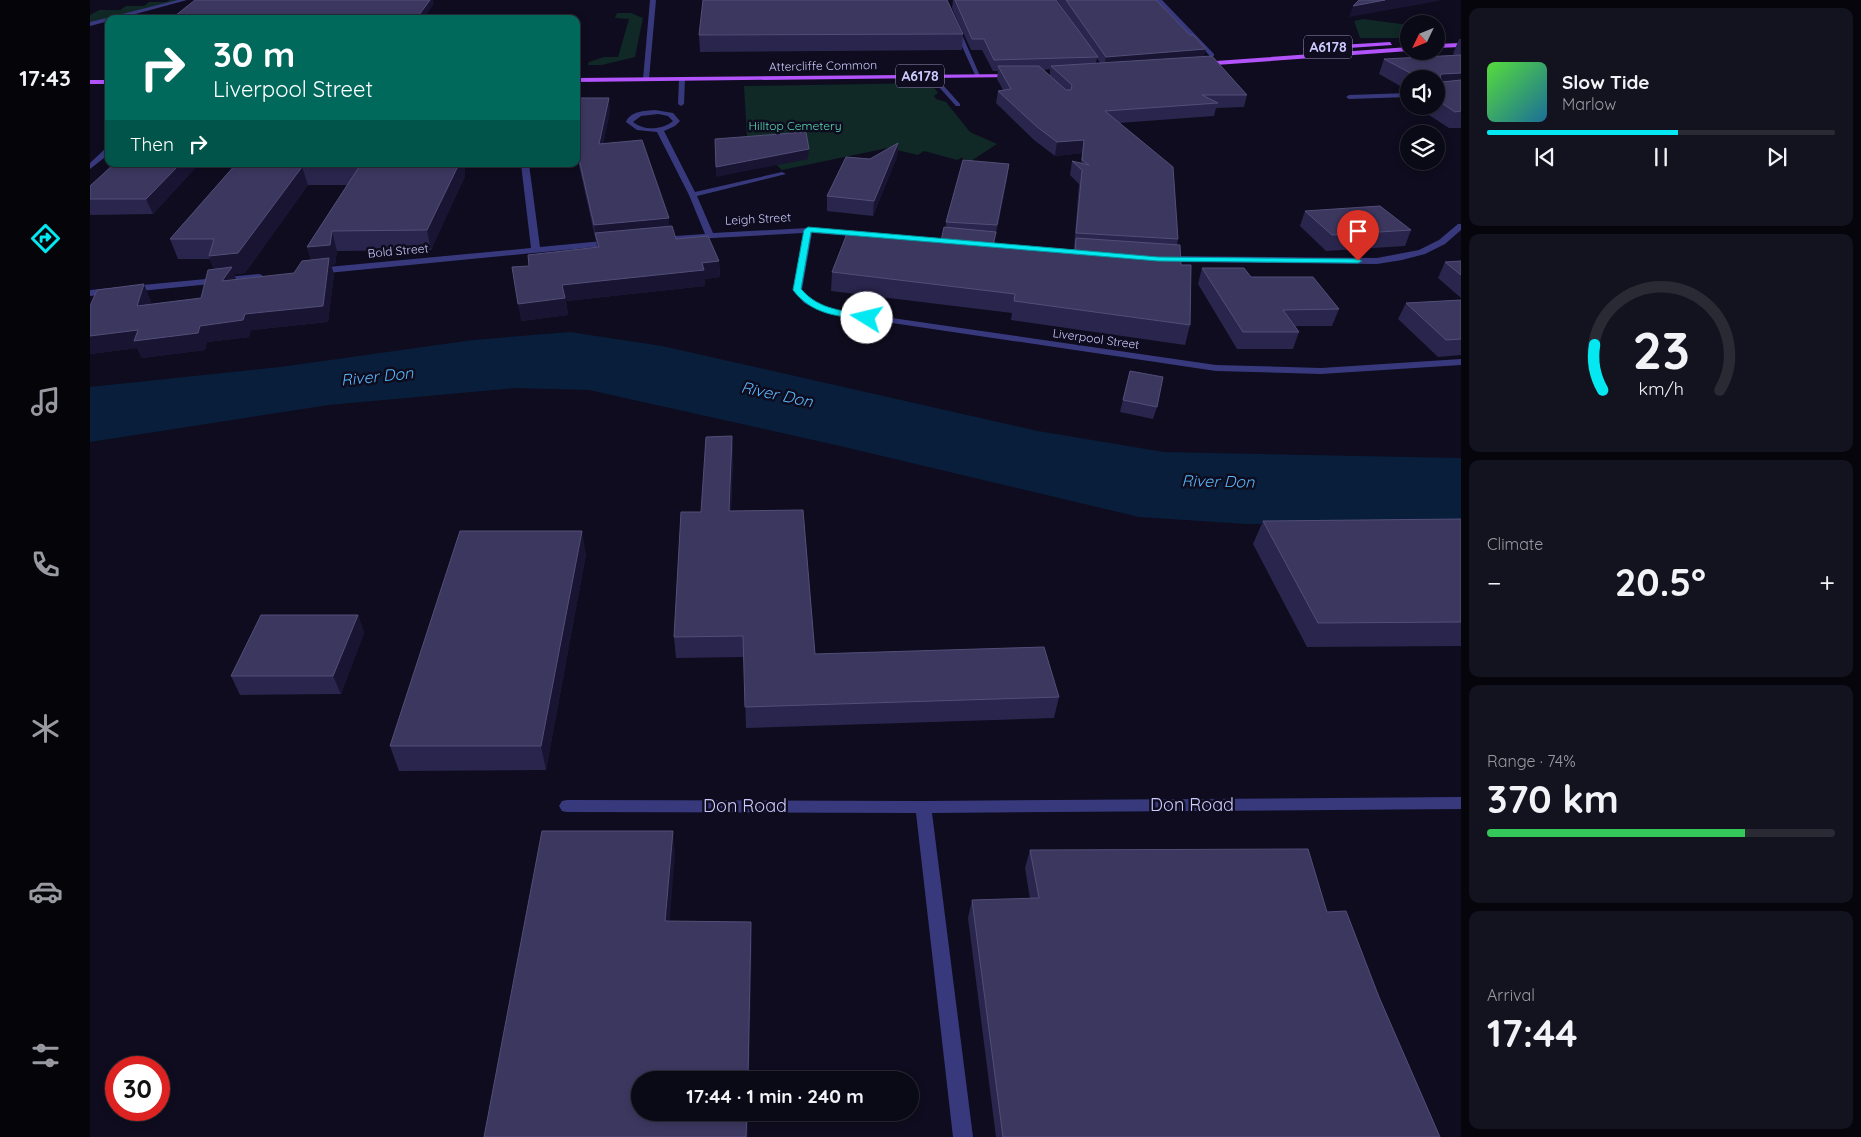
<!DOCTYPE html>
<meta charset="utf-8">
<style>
:root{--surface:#0a0916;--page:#13121f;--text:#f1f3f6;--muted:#999aa1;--line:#2a2a35;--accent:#04e8f1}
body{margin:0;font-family:Quicksand,sans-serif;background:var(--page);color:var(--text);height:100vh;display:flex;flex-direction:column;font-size:19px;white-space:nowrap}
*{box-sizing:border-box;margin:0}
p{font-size:16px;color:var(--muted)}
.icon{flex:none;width:28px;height:28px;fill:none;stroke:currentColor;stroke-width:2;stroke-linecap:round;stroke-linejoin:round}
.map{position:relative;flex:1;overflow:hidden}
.side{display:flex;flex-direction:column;gap:8px;padding:8px;background:#06050c;width:400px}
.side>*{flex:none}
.guide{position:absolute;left:15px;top:15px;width:475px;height:152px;border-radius:10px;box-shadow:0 2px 8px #0003,0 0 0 1px var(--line);background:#00695c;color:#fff;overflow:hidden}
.needle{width:32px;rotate:227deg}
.buttons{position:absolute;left:1310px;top:15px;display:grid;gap:10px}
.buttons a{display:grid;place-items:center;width:45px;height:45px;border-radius:50%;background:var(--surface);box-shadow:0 2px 8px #0003,0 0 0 1px var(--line);font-size:25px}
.speed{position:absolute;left:15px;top:1056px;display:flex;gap:10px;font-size:25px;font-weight:700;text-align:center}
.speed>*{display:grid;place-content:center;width:65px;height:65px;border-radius:50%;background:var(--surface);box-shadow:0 2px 8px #0003,0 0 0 1px var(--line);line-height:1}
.speed .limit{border:8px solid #d22;background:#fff;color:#111}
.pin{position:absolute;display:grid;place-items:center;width:42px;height:42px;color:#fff;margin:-51px -21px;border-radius:50% 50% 50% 0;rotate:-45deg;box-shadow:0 0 5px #0007}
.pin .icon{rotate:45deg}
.me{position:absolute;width:55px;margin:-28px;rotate:279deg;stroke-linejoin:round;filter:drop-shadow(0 0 4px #0008)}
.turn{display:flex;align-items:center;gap:18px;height:105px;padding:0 25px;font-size:22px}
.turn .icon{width:65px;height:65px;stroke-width:2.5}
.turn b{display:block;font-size:35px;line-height:42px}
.then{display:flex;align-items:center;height:48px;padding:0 25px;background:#0003;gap:10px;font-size:19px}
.big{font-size:38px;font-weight:700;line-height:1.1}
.side .tile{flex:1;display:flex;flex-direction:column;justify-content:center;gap:8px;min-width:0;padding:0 18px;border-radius:10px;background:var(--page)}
.side .dial{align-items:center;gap:0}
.dial svg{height:130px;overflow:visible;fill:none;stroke:var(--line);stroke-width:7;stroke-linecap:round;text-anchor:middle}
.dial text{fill:var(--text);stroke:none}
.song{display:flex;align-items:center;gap:15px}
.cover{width:60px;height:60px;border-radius:8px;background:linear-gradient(135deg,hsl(110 70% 55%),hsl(200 70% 35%))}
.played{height:5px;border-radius:2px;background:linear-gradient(90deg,var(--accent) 55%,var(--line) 55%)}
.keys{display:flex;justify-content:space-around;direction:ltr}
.heat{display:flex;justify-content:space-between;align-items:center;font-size:28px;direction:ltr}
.charge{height:8px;border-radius:4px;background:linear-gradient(90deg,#34c759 74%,var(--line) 0)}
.trip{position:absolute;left:541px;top:1071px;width:288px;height:50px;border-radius:25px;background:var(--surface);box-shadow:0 2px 8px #0003,0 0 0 1px var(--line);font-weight:700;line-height:50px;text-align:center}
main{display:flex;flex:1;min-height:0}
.menu{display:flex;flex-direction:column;width:90px;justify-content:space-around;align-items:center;background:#040409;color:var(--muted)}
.menu .icon{width:35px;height:35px}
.menu .selected{color:var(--accent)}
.menu b{font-size:22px;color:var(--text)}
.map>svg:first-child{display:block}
.green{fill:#102826}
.water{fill:#091e3a}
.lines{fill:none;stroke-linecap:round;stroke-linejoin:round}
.street{fill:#38397d;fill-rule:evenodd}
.primary{fill:#b353fc;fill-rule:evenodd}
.wall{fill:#2a254c;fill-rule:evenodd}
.shaded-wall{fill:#181432}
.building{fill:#3c375f;stroke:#524e78}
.route{fill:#04e8f1;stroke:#03979d}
.labels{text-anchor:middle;stroke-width:5;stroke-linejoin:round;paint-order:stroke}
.far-street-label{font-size:12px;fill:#cdcbfe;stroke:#0e0c1e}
.far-park-label{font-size:12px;fill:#58dcb3;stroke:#0e0c1e}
.shield{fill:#0e0c1e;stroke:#9492bb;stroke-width:1}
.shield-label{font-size:14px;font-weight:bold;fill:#cdcbfe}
.water-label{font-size:16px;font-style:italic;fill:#5abbfd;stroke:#0e0c1e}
.near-street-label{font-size:18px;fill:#cdcbfe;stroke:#0e0c1e}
</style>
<main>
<nav class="menu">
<b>17:43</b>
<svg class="icon selected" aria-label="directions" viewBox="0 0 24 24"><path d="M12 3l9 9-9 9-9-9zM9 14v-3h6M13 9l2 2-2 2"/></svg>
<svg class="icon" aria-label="music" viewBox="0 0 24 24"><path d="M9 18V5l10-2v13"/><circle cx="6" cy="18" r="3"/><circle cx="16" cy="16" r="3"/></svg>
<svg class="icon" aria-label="phone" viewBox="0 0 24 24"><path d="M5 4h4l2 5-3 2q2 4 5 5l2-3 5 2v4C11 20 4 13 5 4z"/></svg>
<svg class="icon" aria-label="climate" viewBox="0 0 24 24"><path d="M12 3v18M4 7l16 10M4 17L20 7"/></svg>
<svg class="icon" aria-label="car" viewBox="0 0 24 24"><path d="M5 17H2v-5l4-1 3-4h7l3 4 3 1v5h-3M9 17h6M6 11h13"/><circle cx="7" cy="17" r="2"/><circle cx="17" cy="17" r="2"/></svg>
<svg class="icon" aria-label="filters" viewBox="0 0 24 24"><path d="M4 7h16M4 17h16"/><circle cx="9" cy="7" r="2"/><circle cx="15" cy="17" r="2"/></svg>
</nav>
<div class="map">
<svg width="1371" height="1137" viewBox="0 0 1371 1137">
<rect width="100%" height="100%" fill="#0e0c1e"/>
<!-- green -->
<path class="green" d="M 80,0 L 91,0 L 0,22 L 0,15 L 9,10 L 30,10 L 36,6 L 54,6 L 59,2 L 76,2 Z
M 527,13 L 541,13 L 553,18 L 545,57 L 512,65 L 498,65 L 499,62 L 514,57 L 528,57 L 539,19 L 525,18 Z
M 1273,19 L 1319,25 L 1319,38 L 1270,38 L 1264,21 Z
M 841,83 L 848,93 L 844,96 L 846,99 L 856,102 L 880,132 L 907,144 L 881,161 L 871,158 L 867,160 L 834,151 L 828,155 L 798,148 L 692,170 L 657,138 L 654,86 Z"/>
<!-- water -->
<path class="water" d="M 480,332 L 572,346 L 948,431 L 1074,452 L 1371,458 L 1371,522 L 1156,524 L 1049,517 L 750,446 L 499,390 L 425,388 L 239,405 L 0,442 L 0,387 L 190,367 L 383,340 Z"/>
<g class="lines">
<!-- street -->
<path class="street" d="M 88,0 L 97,0 L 27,19 L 19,19 L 19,21 L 0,26 L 0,22 Z
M 560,0 L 566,0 L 559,79 L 556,81 L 553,79 Z
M 851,0 L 857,0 L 890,76 L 885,75 Z
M 1066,0 L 1072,0 L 1124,54 L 1124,56 L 1120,56 Z
M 840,75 L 844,75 L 870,104 L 870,106 L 866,106 L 840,77 Z
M 592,77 L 595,79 L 594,104 L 591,106 L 588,104 L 589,79 Z
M 1319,93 L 1319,97 L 1259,99 L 1256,97 L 1259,95 Z
M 565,110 L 583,113 L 590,121 L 585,126 L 574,131 L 605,192 L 692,172 L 696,174 L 607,196 L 623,233 L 718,228 L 777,233 L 777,237 L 774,237 L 722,233 L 712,290 L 720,299 L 740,309 L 1126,365 L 1231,368 L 1371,359 L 1371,365 L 1231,374 L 1126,371 L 735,313 L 714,303 L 703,290 L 713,233 L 567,241 L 566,239 L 570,237 L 615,234 L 599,195 L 567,132 L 547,130 L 536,122 C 540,111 555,111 565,110 ZM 568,114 L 578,116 L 583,121 C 572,130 554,131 543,122 L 551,116 Z
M 16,148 L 19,148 L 19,154 L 0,169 L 0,163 Z
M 431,164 L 439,164 L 450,247 L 523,240 L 527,243 L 526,245 L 227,274 L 223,271 L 227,268 L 441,248 Z
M 1368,224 L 1371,224 L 1371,230 L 1355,244 L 1335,254 L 1312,260 L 1287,264 L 1076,262 L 1072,259 L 1076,256 L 1287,258 L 1329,250 L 1349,240 Z
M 951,247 L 999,251 L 1003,254 L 999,257 L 948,252 L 947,250 Z
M 169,274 L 172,275 L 172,279 L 0,296 L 0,290 Z
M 1371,797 L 1371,809 L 842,813 L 883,1137 L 863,1137 L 826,813 L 477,812 L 472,811 L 469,806 L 472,801 L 477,800 L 833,801 Z"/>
<!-- primary -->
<path class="primary" d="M 1300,42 L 1302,45 L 1216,51 L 1213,49 L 1216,47 Z
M 1371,43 L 1371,47 L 1346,48 L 1346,44 Z
M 1319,47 L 1319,51 L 1112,66 L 1109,64 L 1112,62 Z
M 927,74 L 927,76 L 925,77 L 486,82 L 486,78 Z
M 0,80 L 19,80 L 19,84 L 0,84 Z"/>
</g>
<!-- wall -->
<path class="wall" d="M 863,0 L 966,0 L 990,33 L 967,0 L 1066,0 L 1100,35 L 1116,49 L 1114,56 L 1157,95 L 1154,107 L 1126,108 L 1124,116 L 1029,123 L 1088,239 L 1087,245 L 1091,265 L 1100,325 L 1095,345 L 921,320 L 922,313 L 741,291 L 742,272 L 851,241 L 856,228 L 856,222 L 919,164 L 917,179 L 904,245 L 983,253 L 984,247 L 989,184 L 980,175 L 982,161 L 991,163 L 992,153 L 965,156 L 944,140 L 906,103 L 908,91 L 913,90 L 907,79 L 908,71 L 903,71 L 892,50 L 881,50 L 862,8 ZM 1007,58 L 1010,63 L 1006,63 ZM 960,69 L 960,75 L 954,70 Z
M 873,34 L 872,50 L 610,52 L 609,35 Z
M 1369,39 L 1371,39 L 1371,128 L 1359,128 L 1325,106 L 1346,106 L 1346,79 L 1319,79 L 1319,91 L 1289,74 L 1294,59 L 1366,56 L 1363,54 Z
M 486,98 L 520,111 L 513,144 L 579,218 L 579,226 L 586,239 L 629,261 L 630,277 L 615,279 L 615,286 L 476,301 L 478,315 L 431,321 L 439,266 L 507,247 L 506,241 L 486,152 Z
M 808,143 L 807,157 L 783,216 L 737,211 L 737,196 L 780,159 Z
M 24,164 L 109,164 L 63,214 L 0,215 L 0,186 Z
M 146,164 L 375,164 L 375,176 L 341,250 L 247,251 L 245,265 L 241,265 L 244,274 L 238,322 L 161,330 L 159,337 L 117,342 L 115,350 L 52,358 L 47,348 L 0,354 L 61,301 L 60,304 L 111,298 L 124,269 L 120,259 L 88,259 L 80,239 ZM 218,185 L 257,185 L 217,247 L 221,260 L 204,273 L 146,279 L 144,274 L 155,273 Z
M 1215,211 L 1321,230 L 1315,246 L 1236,251 L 1210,226 Z
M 1371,261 L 1371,298 L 1348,278 L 1355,262 Z
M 1112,268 L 1249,309 L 1242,326 L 1205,326 L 1209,332 L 1203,349 L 1147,349 L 1108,284 Z
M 1371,300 L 1371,355 L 1348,357 L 1308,319 L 1316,303 Z
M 1040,371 L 1067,407 L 1063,419 L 1030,412 Z
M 642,436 L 643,457 L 641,511 L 725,654 L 969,697 L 964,718 L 656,728 L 654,657 L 586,658 L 584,637 L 611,512 Z
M 1371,519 L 1371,646 L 1217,647 L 1163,544 L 1173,521 Z
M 496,554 L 456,770 L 309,771 L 300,746 Z
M 268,615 L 274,633 L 251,694 L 150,695 L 141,676 Z
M 940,850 L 1237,912 L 1289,997 L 1350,1137 L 906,1137 L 878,918 L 882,900 L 940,899 L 935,868 Z"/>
<!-- shaded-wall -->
<path class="shaded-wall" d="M 340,0 L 343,0 L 344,4 L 333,19 L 326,19 Z
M 1295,0 L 1349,0 L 1349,1 L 1259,17 L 1263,6 Z
M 1116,49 L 1113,61 L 1014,68 L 1016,57 Z
M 1371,73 L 1371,88 L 1346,90 L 1350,76 L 1352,74 Z
M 519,98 L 520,111 L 510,158 L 509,144 Z
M 994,140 L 992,153 L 965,156 L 967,142 Z
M 808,143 L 807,157 L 783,216 L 784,201 Z
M 719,149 L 718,159 L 626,177 L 626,167 Z
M 90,164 L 109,164 L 63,214 L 56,199 Z
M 369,164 L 375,164 L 375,176 L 341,250 L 337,230 Z
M 919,164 L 917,179 L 905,241 L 907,225 Z
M 212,167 L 218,185 L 155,273 L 144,274 L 148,284 L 138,297 L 127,276 L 119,256 Z
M 579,218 L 580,233 L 505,233 L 506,241 L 504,225 Z
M 242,231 L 247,251 L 245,265 L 241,265 L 244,274 L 238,322 L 161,330 L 159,337 L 117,342 L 115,350 L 52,358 L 47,348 L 0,354 L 0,336 L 48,330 L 155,314 L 223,267 L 217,247 Z
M 629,261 L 630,277 L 615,279 L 615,286 L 476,301 L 478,315 L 431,321 L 428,304 L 472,285 L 612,263 Z
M 54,284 L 61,301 L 54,323 L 47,306 Z
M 642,436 L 643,457 L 640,532 L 639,511 Z
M 492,531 L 496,554 L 456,770 L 451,746 Z
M 268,615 L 274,633 L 251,694 L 243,676 Z
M 583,831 L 585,855 L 578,944 L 575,921 Z
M 661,922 L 662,945 L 659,1080 L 658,1080 Z
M 657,1112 L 658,1112 L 658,1137 L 656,1137 Z"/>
<!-- building -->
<path class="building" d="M 105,0 L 340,0 L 326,19 L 81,19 Z
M 613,0 L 857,0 L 873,34 L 609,35 Z
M 865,0 L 966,0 L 1008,57 L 904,60 L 894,39 L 882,39 Z
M 976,0 L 1066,0 L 1100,35 L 1103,35 L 1116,49 L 1016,57 Z
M 1269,0 L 1295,0 L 1263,6 Z
M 1371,55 L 1371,73 L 1352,74 L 1350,76 L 1352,82 L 1371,80 L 1371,111 L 1365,112 L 1346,99 L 1346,79 L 1330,79 L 1326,76 L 1294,59 Z
M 1122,56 L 1157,95 L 1112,95 L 1128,103 L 1015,111 L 1083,167 L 1088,239 L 986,233 L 992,171 L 993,171 L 982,161 L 999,165 L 992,160 L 994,140 L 967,142 L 946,126 L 908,91 L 921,89 L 908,66 L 949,66 L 976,90 L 981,90 L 982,85 L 961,66 Z
M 486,98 L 519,98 L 509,144 L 552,140 L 579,218 L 504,225 L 486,146 Z
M 716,132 L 719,149 L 626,167 L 625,139 Z
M 808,143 L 784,201 L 737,196 L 756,157 L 780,159 Z
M 873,160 L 919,164 L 907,225 L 856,222 Z
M 24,164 L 90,164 L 56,199 L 0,199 L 0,186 Z
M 146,164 L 369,164 L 337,230 L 242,231 L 240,245 L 217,247 L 269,167 L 212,167 L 148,253 L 119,256 L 124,239 L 80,239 Z
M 1290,206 L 1321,230 L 1242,235 L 1215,211 Z
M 582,226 L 586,239 L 618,236 L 629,261 L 612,263 L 614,270 L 472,285 L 475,298 L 428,304 L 422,267 L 439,266 L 438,255 L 509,247 L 505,233 Z
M 854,227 L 906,232 L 903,245 L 985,254 L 986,238 L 1090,245 L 1091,265 L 1101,265 L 1100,325 L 924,301 L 925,294 L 742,272 L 758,231 L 851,241 Z
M 239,258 L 233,306 L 155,314 L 153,320 L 110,326 L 108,333 L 44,341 L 48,330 L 0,336 L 0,306 L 7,290 L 54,284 L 47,306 L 111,298 L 118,270 L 142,267 L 132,281 L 204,273 L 212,261 Z
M 1371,261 L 1371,275 L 1355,262 Z
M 1112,268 L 1154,268 L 1161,277 L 1223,277 L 1249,309 L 1193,310 L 1209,332 L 1153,332 Z
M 1371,300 L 1371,339 L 1356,340 L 1316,303 Z
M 1040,371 L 1073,377 L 1067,407 L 1033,400 Z
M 642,436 L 639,511 L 713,510 L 725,654 L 954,647 L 969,697 L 655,707 L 653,636 L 584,637 L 591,512 L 611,512 L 616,437 Z
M 1371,519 L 1371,622 L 1228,623 L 1173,521 Z
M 370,531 L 492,531 L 451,746 L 300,746 Z
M 171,615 L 268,615 L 243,676 L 141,676 Z
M 452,831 L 583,831 L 575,921 L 661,922 L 658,1080 L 550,1080 L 550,1112 L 657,1112 L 656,1137 L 394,1137 Z
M 1218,849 L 1237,912 L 1256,911 L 1289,997 L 1350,1137 L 913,1137 L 882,900 L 949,898 L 940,850 Z"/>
<!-- route -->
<path class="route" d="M 718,227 L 1068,257 L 1268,259 L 1272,261 L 1268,263 L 1068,261 L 721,232 L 711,289 C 730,311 754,310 780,316 L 781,318 L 777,320 C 748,316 722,315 703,290 L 714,230 Z"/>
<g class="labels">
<!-- far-street labels -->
<g class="far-street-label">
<text transform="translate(733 66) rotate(-1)" y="4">Attercliffe Common</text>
<text transform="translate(668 219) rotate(-3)" y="4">Leigh Street</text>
<text transform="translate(308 251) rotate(-5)" y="4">Bold Street</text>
<text transform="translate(1006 339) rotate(8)" y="4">Liverpool Street</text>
</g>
<!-- far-park labels -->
<g class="far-park-label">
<text x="705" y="130">Hilltop Cemetery</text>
</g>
<!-- shield labels -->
<g class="shield">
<rect x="1214" y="35.5" width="48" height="23" rx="4"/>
<rect x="806" y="64.5" width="48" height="23" rx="4"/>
</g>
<g class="shield-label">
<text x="1238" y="52">A6178</text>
<text x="830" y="81">A6178</text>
</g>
<!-- water labels -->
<g class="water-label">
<text transform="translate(287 376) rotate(-6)" y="6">River Don</text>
<text transform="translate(687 394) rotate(12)" y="6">River Don</text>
<text transform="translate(1128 481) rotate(1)" y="6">River Don</text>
</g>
<!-- near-street labels -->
<g class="near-street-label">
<text x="1102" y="811">Don Road</text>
<text x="655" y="812">Don Road</text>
</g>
</g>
</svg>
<div class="buttons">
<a><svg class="needle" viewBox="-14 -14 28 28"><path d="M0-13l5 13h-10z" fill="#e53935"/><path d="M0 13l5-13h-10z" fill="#999aa1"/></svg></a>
<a><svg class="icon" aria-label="sound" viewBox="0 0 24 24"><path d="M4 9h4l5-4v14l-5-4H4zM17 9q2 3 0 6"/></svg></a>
<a><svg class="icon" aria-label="layers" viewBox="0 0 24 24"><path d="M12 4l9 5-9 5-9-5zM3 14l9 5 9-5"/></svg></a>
</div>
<div class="speed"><div class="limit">30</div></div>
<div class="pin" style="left:1268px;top:261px;background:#d93025"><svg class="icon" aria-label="arrive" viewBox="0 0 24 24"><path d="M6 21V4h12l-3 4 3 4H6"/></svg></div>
<svg class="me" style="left:777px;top:318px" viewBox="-20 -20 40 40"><circle r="19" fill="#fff"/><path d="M0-13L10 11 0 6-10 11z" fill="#04e8f1"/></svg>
<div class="trip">17:44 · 1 min · 240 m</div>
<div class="guide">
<div class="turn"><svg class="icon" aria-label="right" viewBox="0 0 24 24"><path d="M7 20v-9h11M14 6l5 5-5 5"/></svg><div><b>30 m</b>Liverpool Street</div></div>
<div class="then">Then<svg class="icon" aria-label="right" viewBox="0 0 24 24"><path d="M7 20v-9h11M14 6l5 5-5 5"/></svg></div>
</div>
</div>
<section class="side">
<div class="tile">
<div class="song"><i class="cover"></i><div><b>Slow Tide</b><p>Marlow</p></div></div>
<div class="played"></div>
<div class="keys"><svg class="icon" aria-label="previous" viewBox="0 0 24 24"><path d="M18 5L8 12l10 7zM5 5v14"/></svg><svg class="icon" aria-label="pause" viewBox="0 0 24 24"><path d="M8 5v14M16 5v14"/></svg><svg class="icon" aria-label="next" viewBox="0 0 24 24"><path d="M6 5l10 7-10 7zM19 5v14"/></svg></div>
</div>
<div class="tile dial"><svg viewBox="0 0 100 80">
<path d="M14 69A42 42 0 1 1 86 69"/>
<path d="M14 69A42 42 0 0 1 9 41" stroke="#04e8f1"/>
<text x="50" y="56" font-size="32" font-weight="700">23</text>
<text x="50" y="72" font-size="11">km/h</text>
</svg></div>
<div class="tile"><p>Climate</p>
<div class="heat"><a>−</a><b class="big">20.5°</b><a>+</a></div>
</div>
<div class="tile"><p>Range · 74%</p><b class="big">370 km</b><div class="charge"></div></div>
<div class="tile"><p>Arrival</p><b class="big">17:44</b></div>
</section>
</main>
